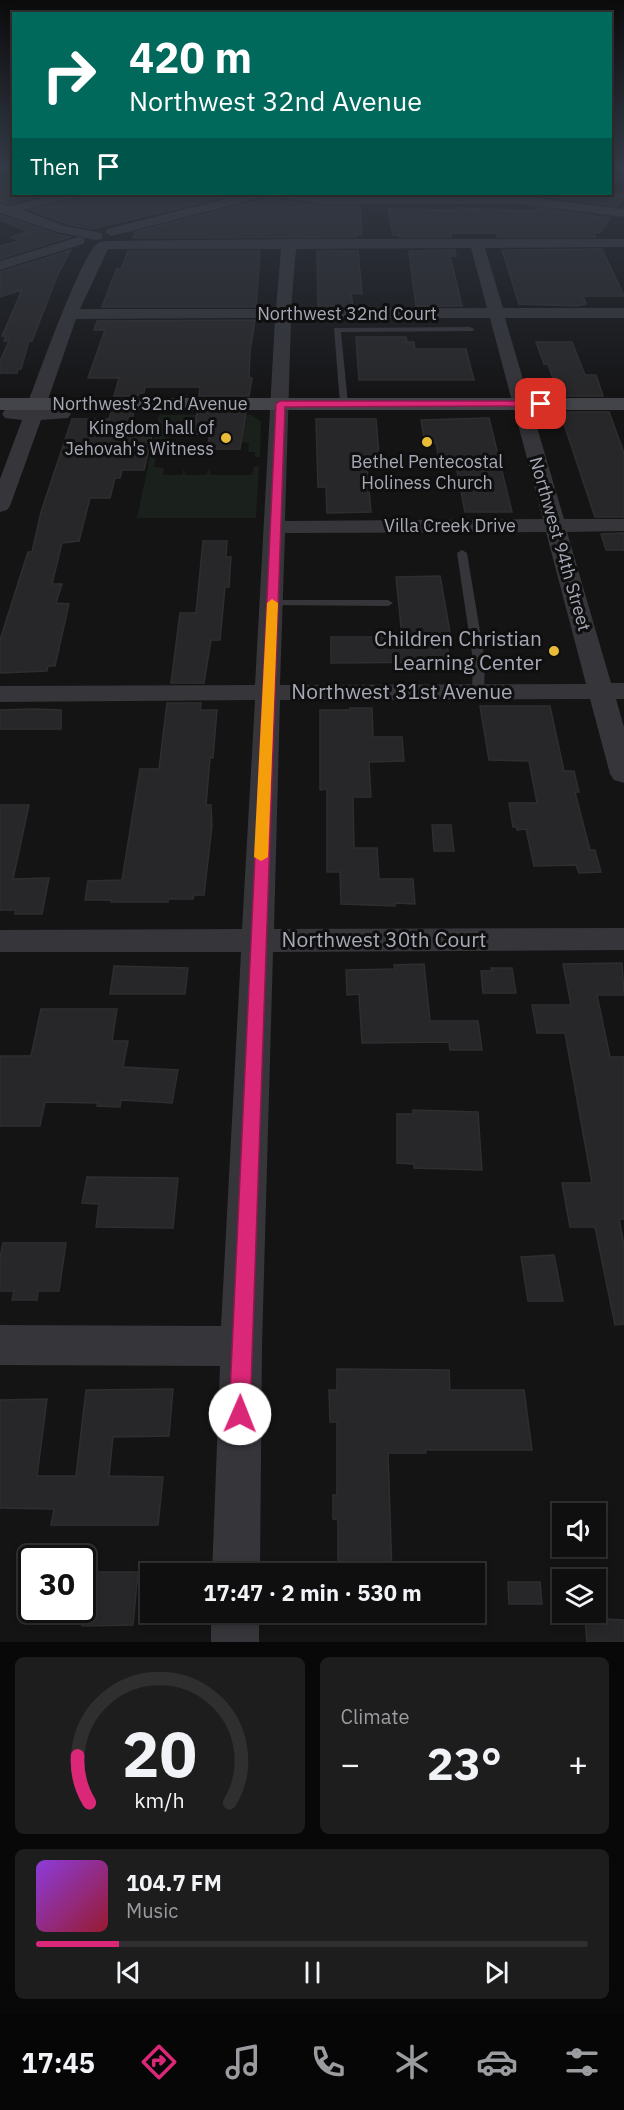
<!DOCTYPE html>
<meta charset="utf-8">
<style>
:root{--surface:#0f0f10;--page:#1d1d1e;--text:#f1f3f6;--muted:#9b9c9f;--line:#2f2f30;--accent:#db2777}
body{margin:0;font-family:"IBM Plex Sans",sans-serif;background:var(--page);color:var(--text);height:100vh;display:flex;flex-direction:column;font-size:22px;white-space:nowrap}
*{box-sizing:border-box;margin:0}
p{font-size:20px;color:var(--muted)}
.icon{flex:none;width:33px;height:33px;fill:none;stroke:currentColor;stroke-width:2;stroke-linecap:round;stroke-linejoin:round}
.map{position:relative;height:1642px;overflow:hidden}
.side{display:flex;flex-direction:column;gap:15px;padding:15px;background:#080809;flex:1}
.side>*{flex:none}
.hud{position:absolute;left:12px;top:12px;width:600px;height:183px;border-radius:0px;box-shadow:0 3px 9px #0003,0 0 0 2px var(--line);background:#00695c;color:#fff;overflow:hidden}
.buttons{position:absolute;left:552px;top:1503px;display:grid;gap:12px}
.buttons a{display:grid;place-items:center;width:54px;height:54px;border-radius:0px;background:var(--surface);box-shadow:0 3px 9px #0003,0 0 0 2px var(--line);font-size:30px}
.speed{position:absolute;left:18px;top:1545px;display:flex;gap:12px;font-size:30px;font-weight:700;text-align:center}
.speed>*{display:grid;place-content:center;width:78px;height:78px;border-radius:50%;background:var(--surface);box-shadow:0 3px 9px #0003,0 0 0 2px var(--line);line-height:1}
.speed .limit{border:3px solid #111;border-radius:9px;background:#fff;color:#111}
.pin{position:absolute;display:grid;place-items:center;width:51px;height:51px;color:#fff;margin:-26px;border-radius:12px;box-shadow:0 3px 9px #0006}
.me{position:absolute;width:66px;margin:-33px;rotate:1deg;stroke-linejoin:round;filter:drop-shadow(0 0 4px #0008)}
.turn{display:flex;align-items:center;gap:21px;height:126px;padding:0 18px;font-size:27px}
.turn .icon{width:78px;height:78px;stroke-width:2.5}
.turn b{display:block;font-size:42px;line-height:51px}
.then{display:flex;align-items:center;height:57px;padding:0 18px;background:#0003;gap:12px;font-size:22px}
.big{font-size:45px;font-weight:700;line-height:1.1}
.side .widget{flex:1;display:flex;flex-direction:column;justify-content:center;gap:9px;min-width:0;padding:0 21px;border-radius:9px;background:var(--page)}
.side .dial{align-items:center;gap:0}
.dial svg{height:156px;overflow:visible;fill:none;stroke:var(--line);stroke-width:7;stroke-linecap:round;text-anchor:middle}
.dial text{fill:var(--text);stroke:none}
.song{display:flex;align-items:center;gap:18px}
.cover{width:72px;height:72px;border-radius:9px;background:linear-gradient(135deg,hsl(270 70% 55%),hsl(350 70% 35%))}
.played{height:6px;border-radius:3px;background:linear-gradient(90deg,var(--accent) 15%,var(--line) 15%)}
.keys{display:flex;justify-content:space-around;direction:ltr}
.heat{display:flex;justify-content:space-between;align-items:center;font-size:33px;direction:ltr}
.side .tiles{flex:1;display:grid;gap:15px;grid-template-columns:1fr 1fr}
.widget:last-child{grid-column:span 2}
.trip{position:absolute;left:140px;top:1563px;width:345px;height:60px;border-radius:0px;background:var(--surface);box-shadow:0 3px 9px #0003,0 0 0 2px var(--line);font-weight:700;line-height:60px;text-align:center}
.menu{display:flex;height:96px;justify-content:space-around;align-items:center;background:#060606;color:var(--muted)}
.menu .icon{width:42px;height:42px}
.menu .active{color:var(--accent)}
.menu b{font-size:27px;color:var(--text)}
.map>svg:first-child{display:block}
.green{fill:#1a201b}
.building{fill:#272729;stroke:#2e2e31;stroke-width:1.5}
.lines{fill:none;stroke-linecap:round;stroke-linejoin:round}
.path{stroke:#3b3c41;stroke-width:2;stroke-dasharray:1.5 3;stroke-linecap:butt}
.lane{fill:#35353a;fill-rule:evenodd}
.street{fill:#35353a;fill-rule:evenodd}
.secondary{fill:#43444a;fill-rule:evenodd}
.route{fill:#db2777;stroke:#8e194d;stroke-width:1.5}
.slow{fill:#f59e0b}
.poi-dot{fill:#e9bb38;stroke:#0f0f10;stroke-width:2}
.labels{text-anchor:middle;stroke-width:6;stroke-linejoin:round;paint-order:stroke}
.far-street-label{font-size:18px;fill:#a6a9b5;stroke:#0f0f10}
.far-poi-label{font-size:18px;fill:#a6a9b5;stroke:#0f0f10;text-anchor:end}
.poi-label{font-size:21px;fill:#a6a9b5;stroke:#0f0f10;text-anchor:end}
.street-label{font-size:21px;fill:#a6a9b5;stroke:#0f0f10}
</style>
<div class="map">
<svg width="624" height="1642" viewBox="0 0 624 1642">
<rect width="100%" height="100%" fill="#141415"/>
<!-- green -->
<path class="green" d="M 159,415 L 227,415 L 196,423 L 194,431 L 190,431 L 189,436 L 171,435 L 169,439 L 159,440 L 154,467 L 164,468 L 163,475 L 182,475 L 184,468 L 185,475 L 206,475 L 209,468 L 210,475 L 252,475 L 254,466 L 259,466 L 256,518 L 137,518 Z
M 231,415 L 251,415 L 261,421 L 260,457 L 255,457 L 255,452 L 248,452 L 249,443 L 241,442 L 244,423 Z"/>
<!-- building -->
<path class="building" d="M 0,183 L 14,188 L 14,194 L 31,194 L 39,196 L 9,204 L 0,201 Z
M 79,194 L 238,194 L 92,229 L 66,224 L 31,210 L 77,199 Z
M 266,194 L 274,194 L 282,200 L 322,206 L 360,206 L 362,235 L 357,235 L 357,237 L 133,238 L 135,232 L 264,199 Z
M 550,194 L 624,194 L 624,195 L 618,206 L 547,197 Z
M 458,208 L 536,211 L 538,208 L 610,218 L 600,233 L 594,232 L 596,237 L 498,237 L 496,233 L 450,233 L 451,237 L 399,237 L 399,235 L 393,235 L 388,209 L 454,210 L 458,210 Z
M 0,215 L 56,234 L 70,237 L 0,259 L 0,246 L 20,241 L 11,237 L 29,232 L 0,220 Z
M 602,249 L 624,296 L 583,296 L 586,304 L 577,306 L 519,304 L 502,250 Z
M 71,250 L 57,276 L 32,341 L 29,341 L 21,369 L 18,369 L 17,373 L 0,373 L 0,361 L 9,341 L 4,341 L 6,336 L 2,336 L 22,290 L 0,297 L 0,272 Z
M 455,250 L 456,256 L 450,256 L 462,306 L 416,306 L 409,251 Z
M 128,251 L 260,251 L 256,307 L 102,307 L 112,280 L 117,269 L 121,269 Z
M 317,251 L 358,251 L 362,294 L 351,293 L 353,306 L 318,306 Z
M 255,320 L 250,352 L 249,378 L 252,378 L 249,396 L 199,396 L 200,387 L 145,387 L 144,393 L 139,393 L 138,396 L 114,396 L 119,378 L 88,378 L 105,330 L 94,330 L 97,321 Z
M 356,337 L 406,337 L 407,342 L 414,342 L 415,349 L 466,349 L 474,380 L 359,380 Z
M 536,342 L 572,342 L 585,375 L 596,375 L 603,396 L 559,396 L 548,364 L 544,364 Z
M 111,412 L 134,412 L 127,435 L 152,436 L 144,470 L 122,470 L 120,478 L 115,478 L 110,498 L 90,498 L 79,541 L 62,543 L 52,584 L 62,584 L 56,603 L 69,604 L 55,666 L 48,666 L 47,671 L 0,673 L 0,640 L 28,552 L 32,552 L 41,512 L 72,419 L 109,419 Z
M 197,412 L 246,412 L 240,449 L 207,449 L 210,433 L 194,433 Z
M 565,412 L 609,412 L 624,453 L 624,517 L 595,517 L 562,418 L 568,418 Z
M 489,418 L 512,512 L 465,512 L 455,460 L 439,460 L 436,443 L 425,443 L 421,420 Z
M 316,419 L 376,419 L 379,455 L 366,455 L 371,512 L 327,513 L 326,487 L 318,487 Z
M 624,533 L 624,550 L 606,550 L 601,534 Z
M 203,541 L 227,541 L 226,557 L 231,557 L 229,587 L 225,587 L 220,640 L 211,640 L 204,683 L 171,683 L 180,613 L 196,613 Z
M 440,576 L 450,632 L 445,632 L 450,662 L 331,663 L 331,637 L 402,637 L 396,577 Z
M 167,703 L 201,703 L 200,710 L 217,710 L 213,758 L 210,758 L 206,805 L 211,805 L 212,826 L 204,895 L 194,895 L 193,899 L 168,899 L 168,902 L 111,902 L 112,900 L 85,900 L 88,881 L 122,880 L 140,769 L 159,769 Z
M 480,706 L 550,706 L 564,771 L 574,771 L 579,792 L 575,792 L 590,850 L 595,850 L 601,872 L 579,873 L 576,865 L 534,866 L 526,829 L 517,830 L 517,827 L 513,827 L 509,803 L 537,803 L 529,761 L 489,760 Z
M 350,708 L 372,708 L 373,737 L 402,737 L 404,761 L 369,762 L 371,797 L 353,797 L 354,848 L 377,848 L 379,879 L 413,879 L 415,904 L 395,903 L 395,906 L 341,904 L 340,872 L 327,872 L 327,789 L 320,790 L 320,710 L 350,710 Z
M 33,709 L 61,710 L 61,729 L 0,729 L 0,710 Z
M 0,805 L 29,805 L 13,879 L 49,878 L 42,914 L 15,914 L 16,910 L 0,910 Z
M 432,825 L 451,825 L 454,851 L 434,851 Z
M 622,963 L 624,995 L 597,995 L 610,1057 L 624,1057 L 624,1219 L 619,1219 L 624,1245 L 624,1324 L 615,1325 L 595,1227 L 570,1227 L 562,1183 L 592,1183 L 565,1033 L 537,1033 L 532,1005 L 571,1005 L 563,964 Z
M 424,964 L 430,1021 L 478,1021 L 482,1050 L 450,1050 L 449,1042 L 362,1043 L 359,994 L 347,995 L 346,970 L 395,969 L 394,965 Z
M 114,966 L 188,968 L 185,994 L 110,994 Z
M 491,968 L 512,968 L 516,993 L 483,993 L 481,971 L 492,971 Z
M 41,1009 L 117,1009 L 112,1041 L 128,1041 L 123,1067 L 178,1070 L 172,1103 L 121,1100 L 120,1107 L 97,1106 L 98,1103 L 45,1102 L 40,1126 L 0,1126 L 0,1056 L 31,1056 Z
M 413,1110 L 478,1112 L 482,1170 L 414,1168 L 414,1164 L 397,1163 L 397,1114 L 413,1114 Z
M 87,1177 L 178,1178 L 173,1228 L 96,1227 L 99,1204 L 82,1203 Z
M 3,1243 L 66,1243 L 59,1291 L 38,1291 L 37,1300 L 12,1300 L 14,1291 L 0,1291 L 0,1257 Z
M 554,1255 L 563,1301 L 528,1301 L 521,1257 Z
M 337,1369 L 449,1370 L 450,1390 L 524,1390 L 532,1450 L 425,1450 L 426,1453 L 388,1453 L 392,1574 L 338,1574 L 338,1520 L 333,1519 L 333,1495 L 337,1495 L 337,1422 L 330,1422 L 329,1390 L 337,1390 Z
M 173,1389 L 169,1436 L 113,1437 L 109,1476 L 163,1477 L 158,1525 L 51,1525 L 54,1509 L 0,1508 L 0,1400 L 47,1399 L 37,1476 L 76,1476 L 86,1390 Z
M 82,1572 L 138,1572 L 133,1625 L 82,1626 Z
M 508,1582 L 540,1582 L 542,1604 L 509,1604 Z
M 585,1618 L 624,1620 L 624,1642 L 587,1642 Z"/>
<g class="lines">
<!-- path -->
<path class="path" d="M 206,433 L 206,434 L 194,434 Z"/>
<!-- lane -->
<path class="lane" d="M 470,327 L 474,329 L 473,331 L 341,332 L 348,404 L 344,407 L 340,404 L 334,328 Z
M 462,550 L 467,553 L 485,661 L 484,691 L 478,695 L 472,691 L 473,661 L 457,553 Z
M 272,600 L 388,600 L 393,603 L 388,606 L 268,605 L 267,603 Z"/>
<!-- street -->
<path class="street" d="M 58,194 L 77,194 L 76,197 L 23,210 L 65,226 L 101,233 L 103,236 L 101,239 L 96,240 L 57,232 L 0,213 L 0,203 L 9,206 Z
M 245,194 L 264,194 L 263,197 L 112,236 L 105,232 L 107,229 Z
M 276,194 L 522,196 L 624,209 L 624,217 L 522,204 L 322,204 L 282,198 Z
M 78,237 L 83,238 L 85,241 L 83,244 L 0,270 L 0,261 Z
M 289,239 L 624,239 L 624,247 L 485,248 L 503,308 L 624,308 L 624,318 L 505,318 L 564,519 L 624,519 L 624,531 L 567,532 L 611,683 L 624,683 L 624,699 L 616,699 L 624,727 L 624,783 L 614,780 L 610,774 L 590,699 L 280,700 L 274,929 L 624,928 L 624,950 L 273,952 L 262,1346 L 260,1574 L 212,1574 L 220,1366 L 0,1365 L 0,1325 L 221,1326 L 241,952 L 0,952 L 0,930 L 242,929 L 255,700 L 0,702 L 0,686 L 255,685 L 275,318 L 76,319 L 45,408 L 68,410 L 71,414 L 68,418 L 41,420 L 10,506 L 7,510 L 0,512 L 0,479 L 22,420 L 5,418 L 2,414 L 5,410 L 26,408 C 36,382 81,254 98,243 C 101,241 104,242 107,241 ZM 471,248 L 487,308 L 291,309 L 296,249 ZM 108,249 L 281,249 L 276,309 L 80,309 ZM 291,318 L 490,318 L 543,519 L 285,521 ZM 546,532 L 586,684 L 280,685 L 285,533 Z
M 211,1612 L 259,1612 L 259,1642 L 211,1642 Z"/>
<!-- secondary -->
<path class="secondary" d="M 0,398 L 624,398 L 624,410 L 0,410 Z"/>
</g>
<!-- sky -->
<linearGradient id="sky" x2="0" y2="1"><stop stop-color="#0b0b0c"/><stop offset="0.42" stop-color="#343a46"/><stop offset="1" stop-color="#343a46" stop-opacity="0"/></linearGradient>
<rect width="624" height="399" fill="url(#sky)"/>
<!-- route -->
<path class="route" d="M 280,401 L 541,401 L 545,404 L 541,406 L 285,407 L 250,1414 L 247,1421 L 240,1424 L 232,1421 L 229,1414 L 276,404 Z"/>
<!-- slow -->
<path class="slow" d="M 272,599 L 278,603 L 268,857 L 261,861 L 254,857 L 267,603 Z"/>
<!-- markers -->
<g class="poi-dot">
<circle cx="226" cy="438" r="6"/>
<circle cx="427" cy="442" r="6"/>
<circle cx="554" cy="651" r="6"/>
</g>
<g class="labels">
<!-- far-street labels -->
<g class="far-street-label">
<text x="347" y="320">Northwest 32nd Court</text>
<text x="150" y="410">Northwest 32nd Avenue</text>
<text x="450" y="532">Villa Creek Drive</text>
<text transform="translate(560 544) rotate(74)" y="6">Northwest 94th Street</text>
</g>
<!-- far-poi labels -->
<g class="far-poi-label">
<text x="214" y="434">Kingdom hall of<tspan x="214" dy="21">Jehovah's Witness</tspan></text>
<text x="427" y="468" text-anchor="middle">Bethel Pentecostal<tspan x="427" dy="21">Holiness Church</tspan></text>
</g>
<!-- poi labels -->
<g class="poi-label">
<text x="542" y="646">Children Christian<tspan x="542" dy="24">Learning Center</tspan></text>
</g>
<!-- street labels -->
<g class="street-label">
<text x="402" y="699">Northwest 31st Avenue</text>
<text x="384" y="947">Northwest 30th Court</text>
</g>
</g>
</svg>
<div class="buttons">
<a><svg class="icon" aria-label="sound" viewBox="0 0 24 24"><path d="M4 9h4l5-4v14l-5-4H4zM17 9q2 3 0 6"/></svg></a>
<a><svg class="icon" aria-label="layers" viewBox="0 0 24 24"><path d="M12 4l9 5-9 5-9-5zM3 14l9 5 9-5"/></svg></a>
</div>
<div class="speed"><div class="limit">30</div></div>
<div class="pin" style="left:541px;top:404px;background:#d93025"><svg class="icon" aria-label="arrive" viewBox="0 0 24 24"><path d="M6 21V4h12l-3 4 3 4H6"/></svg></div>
<svg class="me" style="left:240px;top:1414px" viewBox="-20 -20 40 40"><circle r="19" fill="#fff"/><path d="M0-13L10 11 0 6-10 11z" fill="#db2777"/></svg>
<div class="trip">17:47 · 2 min · 530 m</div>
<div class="hud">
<div class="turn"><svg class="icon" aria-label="right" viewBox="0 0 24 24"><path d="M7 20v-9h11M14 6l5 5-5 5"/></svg><div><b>420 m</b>Northwest 32nd Avenue</div></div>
<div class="then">Then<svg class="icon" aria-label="arrive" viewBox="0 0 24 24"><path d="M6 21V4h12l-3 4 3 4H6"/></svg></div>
</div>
</div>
<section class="side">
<div class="tiles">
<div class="widget dial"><svg viewBox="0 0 100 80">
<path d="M14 69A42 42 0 1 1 86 69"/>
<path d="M14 69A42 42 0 0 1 8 45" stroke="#db2777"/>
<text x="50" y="56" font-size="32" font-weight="700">20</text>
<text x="50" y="72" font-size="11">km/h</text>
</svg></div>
<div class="widget"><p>Climate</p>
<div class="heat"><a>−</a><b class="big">23°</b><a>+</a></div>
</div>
<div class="widget">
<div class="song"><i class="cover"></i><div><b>104.7 FM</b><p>Music</p></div></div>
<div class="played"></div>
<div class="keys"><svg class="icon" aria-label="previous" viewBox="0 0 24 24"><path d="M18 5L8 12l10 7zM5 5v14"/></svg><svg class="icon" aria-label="pause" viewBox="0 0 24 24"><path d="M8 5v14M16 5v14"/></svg><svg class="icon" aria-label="next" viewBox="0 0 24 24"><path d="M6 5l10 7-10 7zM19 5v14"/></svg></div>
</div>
</div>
</section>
<nav class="menu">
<b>17:45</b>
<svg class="icon active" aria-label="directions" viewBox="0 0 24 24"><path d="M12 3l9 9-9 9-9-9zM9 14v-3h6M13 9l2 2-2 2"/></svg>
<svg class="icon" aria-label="music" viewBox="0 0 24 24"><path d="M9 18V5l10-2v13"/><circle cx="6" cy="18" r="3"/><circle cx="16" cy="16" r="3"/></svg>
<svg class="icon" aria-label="phone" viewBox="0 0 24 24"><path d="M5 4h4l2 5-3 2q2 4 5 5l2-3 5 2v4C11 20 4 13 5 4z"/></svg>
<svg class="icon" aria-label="climate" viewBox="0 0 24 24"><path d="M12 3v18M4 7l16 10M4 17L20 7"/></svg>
<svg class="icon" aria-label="car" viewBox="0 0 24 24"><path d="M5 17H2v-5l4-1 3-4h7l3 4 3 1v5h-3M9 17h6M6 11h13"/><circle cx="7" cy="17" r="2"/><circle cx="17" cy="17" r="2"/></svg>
<svg class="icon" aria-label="filters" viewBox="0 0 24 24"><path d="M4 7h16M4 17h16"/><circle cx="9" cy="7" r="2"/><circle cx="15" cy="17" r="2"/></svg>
</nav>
